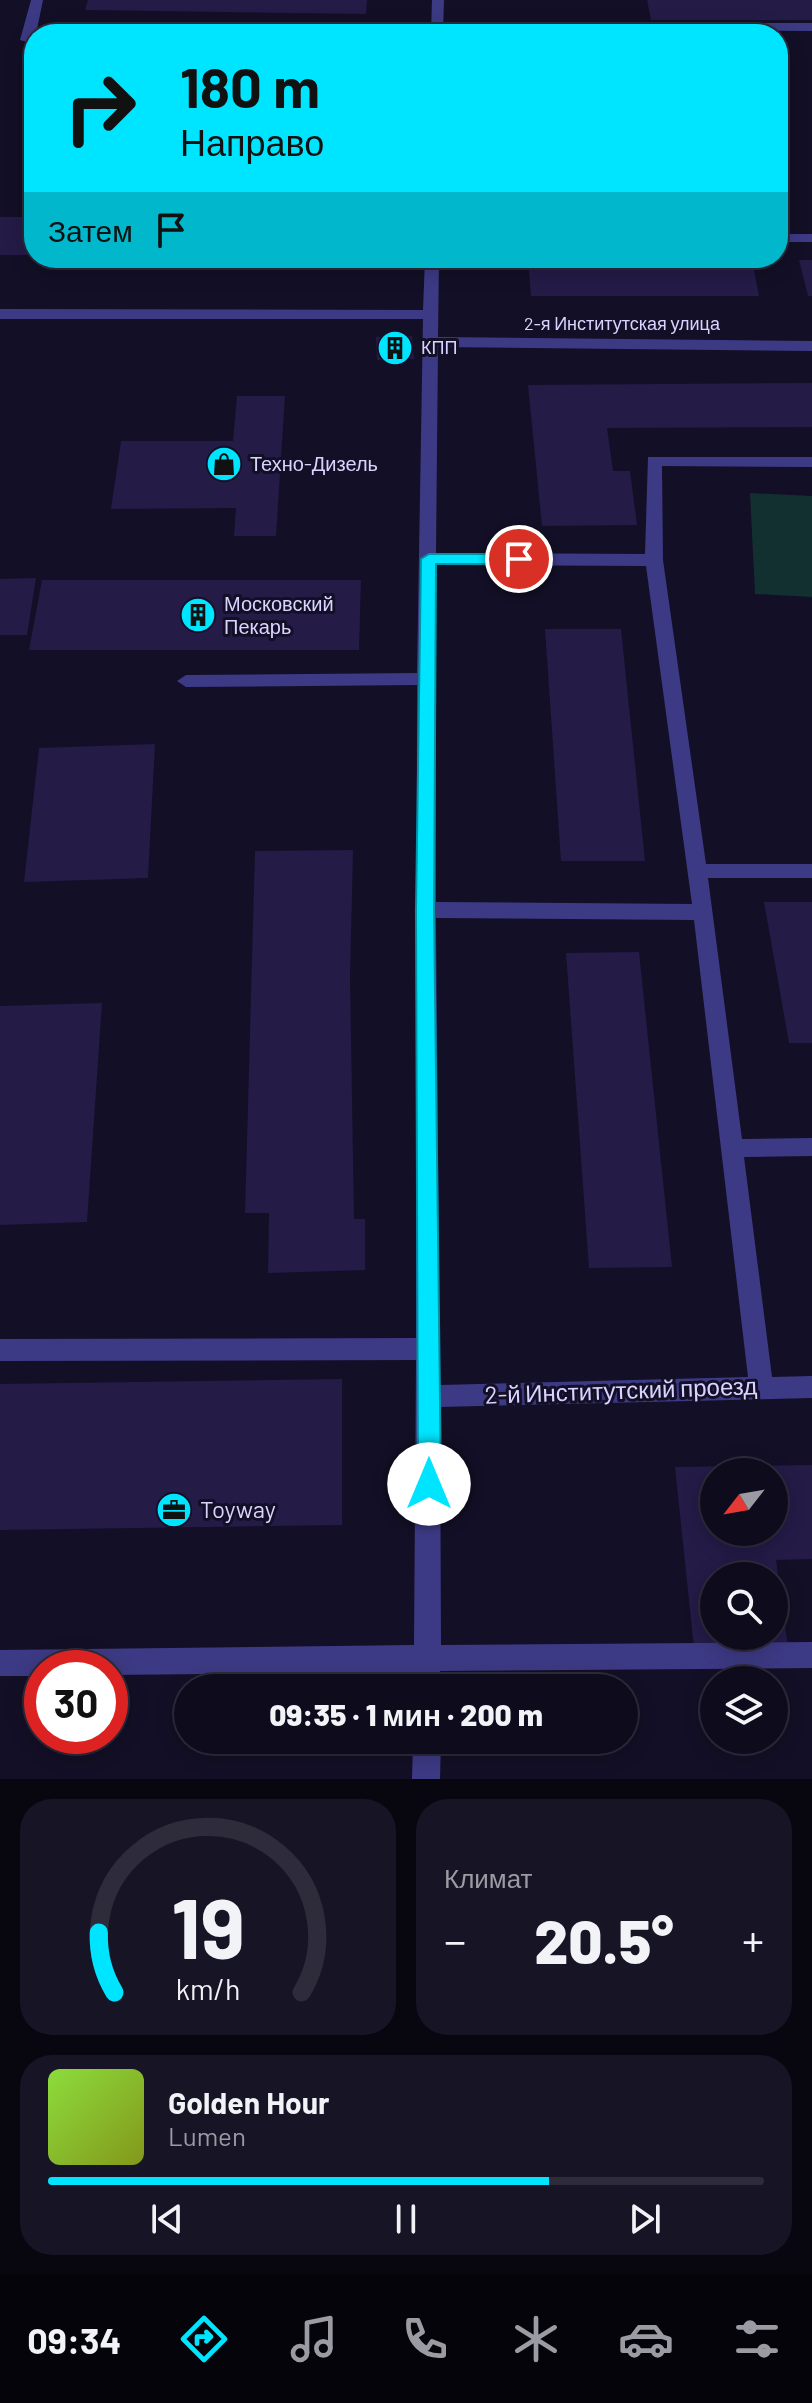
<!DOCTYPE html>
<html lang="ru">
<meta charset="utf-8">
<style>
:root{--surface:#0e0b1c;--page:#171425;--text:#f1f3f6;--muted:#9b9ba3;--line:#2e2b3b;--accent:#00e5ff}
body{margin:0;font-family:Barlow,sans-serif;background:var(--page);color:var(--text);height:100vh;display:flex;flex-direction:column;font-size:30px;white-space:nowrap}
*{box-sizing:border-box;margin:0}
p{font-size:26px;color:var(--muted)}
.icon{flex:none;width:44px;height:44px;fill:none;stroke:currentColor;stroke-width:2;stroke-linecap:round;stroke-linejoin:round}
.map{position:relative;height:1779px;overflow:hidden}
.drawer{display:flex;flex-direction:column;gap:20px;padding:20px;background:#08060f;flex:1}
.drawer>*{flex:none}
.hud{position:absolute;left:24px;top:24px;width:764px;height:244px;border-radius:32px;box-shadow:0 4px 20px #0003,0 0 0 2px var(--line);background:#00e5ff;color:#111;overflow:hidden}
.needle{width:52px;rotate:239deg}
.tools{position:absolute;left:700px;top:1458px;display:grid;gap:16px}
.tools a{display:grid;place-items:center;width:88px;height:88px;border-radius:50%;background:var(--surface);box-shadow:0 4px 20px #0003,0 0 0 2px var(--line);font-size:40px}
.speed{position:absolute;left:24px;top:1650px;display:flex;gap:16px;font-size:40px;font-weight:700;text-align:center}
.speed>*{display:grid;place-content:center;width:104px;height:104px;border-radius:50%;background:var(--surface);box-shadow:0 4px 20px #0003,0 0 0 2px var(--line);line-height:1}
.speed .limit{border:12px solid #d22;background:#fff;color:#111}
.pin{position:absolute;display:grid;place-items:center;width:68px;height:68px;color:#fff;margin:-34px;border:4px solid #fff;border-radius:50%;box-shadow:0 2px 8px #0007}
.me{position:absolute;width:88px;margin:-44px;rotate:0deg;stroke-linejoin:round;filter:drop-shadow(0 0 6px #0008)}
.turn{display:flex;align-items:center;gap:28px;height:168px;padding:0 24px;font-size:36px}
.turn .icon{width:104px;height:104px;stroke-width:2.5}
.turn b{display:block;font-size:56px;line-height:68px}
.then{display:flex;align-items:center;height:76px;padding:0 24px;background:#0003;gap:16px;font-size:30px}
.big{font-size:60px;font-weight:800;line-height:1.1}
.drawer .widget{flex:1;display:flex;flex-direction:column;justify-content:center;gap:12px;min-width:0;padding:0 28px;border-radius:32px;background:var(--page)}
.drawer .dial{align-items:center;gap:0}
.dial svg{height:208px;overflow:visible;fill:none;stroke:var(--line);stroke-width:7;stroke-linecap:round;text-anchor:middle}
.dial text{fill:var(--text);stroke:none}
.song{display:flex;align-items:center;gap:24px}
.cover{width:96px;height:96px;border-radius:12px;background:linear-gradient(135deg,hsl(90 70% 55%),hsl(70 70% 35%))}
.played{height:8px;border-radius:4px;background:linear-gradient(90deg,var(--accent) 70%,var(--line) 70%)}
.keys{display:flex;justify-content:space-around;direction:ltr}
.heat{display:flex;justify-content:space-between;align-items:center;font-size:44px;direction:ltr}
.drawer .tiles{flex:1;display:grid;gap:20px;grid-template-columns:1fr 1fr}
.widget:last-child{grid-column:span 2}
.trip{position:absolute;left:174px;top:1674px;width:464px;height:80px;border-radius:40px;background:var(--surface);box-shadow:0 4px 20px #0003,0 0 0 2px var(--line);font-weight:800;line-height:80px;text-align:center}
.menu{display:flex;height:128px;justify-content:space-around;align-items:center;background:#06040b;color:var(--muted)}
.menu .icon{width:56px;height:56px}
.menu .current{color:var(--accent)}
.menu b{font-size:36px;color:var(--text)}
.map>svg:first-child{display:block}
.green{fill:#12302f}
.building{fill:#241b47;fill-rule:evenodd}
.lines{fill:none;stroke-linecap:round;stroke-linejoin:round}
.minor{fill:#3d3a85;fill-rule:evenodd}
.route{fill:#00e5ff;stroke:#0095a6;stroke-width:2}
.labels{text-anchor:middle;stroke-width:6;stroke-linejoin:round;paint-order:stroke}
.far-street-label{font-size:18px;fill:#d9d4ff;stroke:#130f26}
.far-poi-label{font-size:18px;fill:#d9d4ff;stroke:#130f26;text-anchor:start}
.poi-label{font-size:20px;fill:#d9d4ff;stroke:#130f26;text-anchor:start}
.near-street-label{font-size:24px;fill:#d9d4ff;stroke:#130f26}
.near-poi-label{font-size:24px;fill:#d9d4ff;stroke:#130f26;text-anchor:start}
</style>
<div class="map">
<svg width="812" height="1779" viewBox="0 0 812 1779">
<rect width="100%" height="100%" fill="#130f26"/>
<!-- green -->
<path class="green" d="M 750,493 L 812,496 L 812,597 L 755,594 Z"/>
<!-- building -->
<path class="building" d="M 88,0 L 367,0 L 366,14 L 85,10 Z
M 647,0 L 812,0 L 812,20 L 651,20 Z
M 0,217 L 34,217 L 34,255 L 0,255 Z
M 528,258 L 752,259 L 759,296 L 531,296 Z
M 799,260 L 812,260 L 812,296 L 808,296 Z
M 412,336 L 414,359 L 377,360 L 376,337 Z
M 812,383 L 812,427 L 607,428 L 613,471 L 630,471 L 637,525 L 542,526 L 528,385 Z
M 237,396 L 285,396 L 276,536 L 234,536 L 236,508 L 111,509 L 121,441 L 233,441 Z
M 36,578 L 27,635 L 0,635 L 0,579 Z
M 42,580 L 361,580 L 359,650 L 29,650 Z
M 545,629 L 621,629 L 645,861 L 561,861 Z
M 155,744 L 148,878 L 24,882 L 39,748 Z
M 353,850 L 350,977 L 354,1219 L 365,1219 L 365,1270 L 268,1273 L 269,1213 L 245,1213 L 255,851 Z
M 764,902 L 812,902 L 812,1043 L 789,1043 Z
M 639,952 L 672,1267 L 589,1268 L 566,953 Z
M 102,1003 L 87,1222 L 0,1225 L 0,1006 Z
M 342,1379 L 342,1525 L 0,1530 L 0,1384 Z
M 812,1465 L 812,1559 L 776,1560 L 788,1647 L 694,1648 L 675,1467 ZM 714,1472 L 774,1472 L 774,1532 L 714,1532 ZM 714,1576 L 774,1576 L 774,1636 L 714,1636 Z"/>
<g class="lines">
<!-- minor -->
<path class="minor" d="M 31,0 L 43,0 L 34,44 L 20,40 Z
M 432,0 L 444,0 L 443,34 L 431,34 Z
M 652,23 L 812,23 L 812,31 L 648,30 L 648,24 Z
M 778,234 L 812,234 L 812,242 L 778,242 Z
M 425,258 L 439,258 L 438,337 L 812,341 L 812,351 L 438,347 L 436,553 L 645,554 L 648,457 L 812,457 L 812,467 L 662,466 L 663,560 L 706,864 L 812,864 L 812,878 L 708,878 L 742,1139 L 812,1138 L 812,1156 L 744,1157 L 772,1377 L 812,1376 L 812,1398 L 440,1407 L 441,1645 L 812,1642 L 812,1668 L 440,1671 L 440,1688 L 414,1688 L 414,1672 L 110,1675 L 110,1668 L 42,1668 L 42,1676 L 0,1676 L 0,1650 L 414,1645 L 416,1360 L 0,1361 L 0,1339 L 416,1338 L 417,685 L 186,687 L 177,681 L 186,675 L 417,673 L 423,319 L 0,319 L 0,309 L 423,310 ZM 436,565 L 646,566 L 692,904 L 436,902 ZM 436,918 L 694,920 L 748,1377 L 440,1385 Z
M 413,1740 L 441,1740 L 440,1779 L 412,1779 Z"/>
</g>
<!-- route -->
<path class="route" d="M 429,554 L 519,554 L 527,559 L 519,564 L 436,564 L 434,910 L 441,1484 L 437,1492 L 429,1495 L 421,1492 L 418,1484 L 416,910 L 421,559 Z"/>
<!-- icons -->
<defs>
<symbol id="building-disc" viewBox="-11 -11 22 22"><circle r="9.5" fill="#00e5ff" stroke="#130f26"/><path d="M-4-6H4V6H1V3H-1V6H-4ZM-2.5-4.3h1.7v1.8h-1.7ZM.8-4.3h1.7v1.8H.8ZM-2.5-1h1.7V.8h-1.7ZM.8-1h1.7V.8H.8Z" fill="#111"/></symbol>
<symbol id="shop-disc" viewBox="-11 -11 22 22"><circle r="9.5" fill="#00e5ff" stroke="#130f26"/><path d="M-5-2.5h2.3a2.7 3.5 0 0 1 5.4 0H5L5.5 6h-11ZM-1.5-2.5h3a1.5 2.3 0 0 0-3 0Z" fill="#111"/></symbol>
<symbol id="office-disc" viewBox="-11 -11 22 22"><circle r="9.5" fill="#00e5ff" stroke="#130f26"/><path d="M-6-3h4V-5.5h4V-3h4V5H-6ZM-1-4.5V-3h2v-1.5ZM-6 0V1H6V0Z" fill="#111"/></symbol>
</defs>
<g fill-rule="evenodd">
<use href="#building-disc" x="375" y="328" width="40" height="40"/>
<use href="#shop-disc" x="204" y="444" width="40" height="40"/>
<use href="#building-disc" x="178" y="595" width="40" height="40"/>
<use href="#office-disc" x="154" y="1490" width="40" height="40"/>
</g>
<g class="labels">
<!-- far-street labels -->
<g class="far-street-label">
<text x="622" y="330">2-я Институтская улица</text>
</g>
<!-- far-poi labels -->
<g class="far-poi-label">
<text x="421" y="354">КПП</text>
</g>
<!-- poi labels -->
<g class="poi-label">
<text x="250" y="471">Техно-Дизель</text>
<text x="224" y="611">Московский<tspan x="224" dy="23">Пекарь</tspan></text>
</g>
<!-- near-street labels -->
<g class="near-street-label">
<text transform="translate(621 1391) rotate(-2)" y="8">2-й Институтский проезд</text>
</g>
<!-- near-poi labels -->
<g class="near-poi-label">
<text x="200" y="1518">Toyway</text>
</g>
</g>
</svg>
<div class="tools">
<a><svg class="needle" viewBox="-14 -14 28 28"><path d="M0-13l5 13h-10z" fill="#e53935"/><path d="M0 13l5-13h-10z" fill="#9b9ba3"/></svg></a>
<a><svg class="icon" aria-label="search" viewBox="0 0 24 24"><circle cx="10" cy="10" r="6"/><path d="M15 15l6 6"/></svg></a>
<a><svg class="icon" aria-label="layers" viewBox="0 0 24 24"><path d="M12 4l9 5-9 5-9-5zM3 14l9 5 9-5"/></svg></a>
</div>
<div class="speed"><div class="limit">30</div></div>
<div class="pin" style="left:519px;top:559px;background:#d93025"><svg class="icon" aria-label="arrive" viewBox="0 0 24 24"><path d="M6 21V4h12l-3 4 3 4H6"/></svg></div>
<svg class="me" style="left:429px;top:1484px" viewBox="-20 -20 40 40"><circle r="19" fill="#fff"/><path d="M0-13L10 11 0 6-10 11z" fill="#00e5ff"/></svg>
<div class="trip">09:35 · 1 мин · 200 m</div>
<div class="hud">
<div class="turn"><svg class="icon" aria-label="right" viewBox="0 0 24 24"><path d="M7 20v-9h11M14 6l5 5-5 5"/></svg><div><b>180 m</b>Направо</div></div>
<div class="then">Затем<svg class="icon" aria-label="arrive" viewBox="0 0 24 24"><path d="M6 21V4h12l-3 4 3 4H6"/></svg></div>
</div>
</div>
<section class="drawer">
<div class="tiles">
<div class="widget dial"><svg viewBox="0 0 100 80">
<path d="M14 69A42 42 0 1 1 86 69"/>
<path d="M14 69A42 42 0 0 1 8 46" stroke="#00e5ff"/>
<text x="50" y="56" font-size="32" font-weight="700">19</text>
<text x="50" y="72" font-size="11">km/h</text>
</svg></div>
<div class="widget"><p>Климат</p>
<div class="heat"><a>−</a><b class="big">20.5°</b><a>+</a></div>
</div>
<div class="widget">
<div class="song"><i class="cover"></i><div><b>Golden Hour</b><p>Lumen</p></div></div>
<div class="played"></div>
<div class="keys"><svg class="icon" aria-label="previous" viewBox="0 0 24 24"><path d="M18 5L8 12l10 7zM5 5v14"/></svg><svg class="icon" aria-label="pause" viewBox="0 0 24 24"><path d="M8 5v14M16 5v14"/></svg><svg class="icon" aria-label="next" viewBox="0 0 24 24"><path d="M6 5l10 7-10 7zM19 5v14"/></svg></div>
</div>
</div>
</section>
<nav class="menu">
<b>09:34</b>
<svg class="icon current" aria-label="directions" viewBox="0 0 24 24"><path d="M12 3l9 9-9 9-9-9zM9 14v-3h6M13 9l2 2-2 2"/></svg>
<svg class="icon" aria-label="music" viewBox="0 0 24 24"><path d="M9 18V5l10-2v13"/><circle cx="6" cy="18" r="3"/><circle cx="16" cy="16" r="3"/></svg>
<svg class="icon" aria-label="phone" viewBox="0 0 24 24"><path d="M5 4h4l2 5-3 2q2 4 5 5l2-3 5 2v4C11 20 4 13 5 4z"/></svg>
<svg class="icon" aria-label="climate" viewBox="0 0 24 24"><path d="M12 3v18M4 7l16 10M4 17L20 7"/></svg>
<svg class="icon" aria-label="car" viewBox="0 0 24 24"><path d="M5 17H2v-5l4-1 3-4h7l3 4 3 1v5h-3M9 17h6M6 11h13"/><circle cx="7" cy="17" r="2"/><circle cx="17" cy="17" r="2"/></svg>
<svg class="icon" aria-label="filters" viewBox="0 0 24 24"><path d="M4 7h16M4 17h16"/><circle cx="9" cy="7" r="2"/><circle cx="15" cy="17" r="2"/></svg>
</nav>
